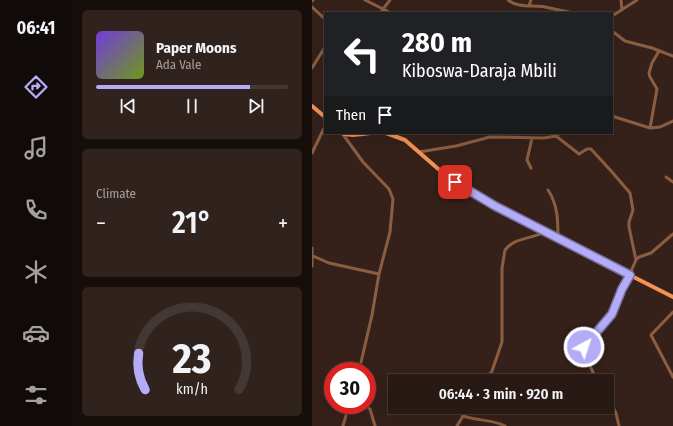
<!DOCTYPE html>
<meta charset="utf-8">
<style>
:root{--surface:#281914;--page:#30221d;--text:#f1f3f6;--muted:#a5a0a0;--line:#443834;--accent:#b5acf8}
body{margin:0;font-family:"Fira Sans Condensed",sans-serif;background:var(--page);color:var(--text);height:100vh;display:flex;flex-direction:column;font-size:15px;white-space:nowrap}
*{box-sizing:border-box;margin:0}
p{font-size:13px;color:var(--muted)}
.icon{flex:none;width:22px;height:22px;fill:none;stroke:currentColor;stroke-width:2;stroke-linecap:round;stroke-linejoin:round}
.map{position:relative;flex:1;overflow:hidden}
.panel{display:flex;flex-direction:column;gap:10px;padding:10px;background:#160e0b;width:240px}
.panel>*{flex:none}
.banner{position:absolute;left:12px;top:12px;width:289px;height:122px;border-radius:0px;box-shadow:0 4px 16px #0002,0 0 0 1px var(--line);background:#202124;color:#fff;overflow:hidden}
.speed{position:absolute;left:12px;top:362px;display:flex;gap:8px;font-size:20px;font-weight:700;text-align:center}
.speed>*{display:grid;place-content:center;width:52px;height:52px;border-radius:50%;background:var(--surface);box-shadow:0 4px 16px #0002,0 0 0 1px var(--line);line-height:1}
.speed .limit{border:6px solid #d22;background:#fff;color:#111}
.pin{position:absolute;display:grid;place-items:center;width:34px;height:34px;color:#fff;margin:-17px;border-radius:8px;box-shadow:0 2px 6px #0006}
.me{position:absolute;width:44px;margin:-22px;rotate:40deg;stroke-linejoin:round;filter:drop-shadow(0 0 3px #0008)}
.turn{display:flex;align-items:center;gap:14px;height:84px;padding:0 12px;font-size:18px}
.turn .icon{width:52px;height:52px;stroke-width:2.5}
.turn b{display:block;font-size:28px;line-height:34px}
.then{display:flex;align-items:center;height:38px;padding:0 12px;background:#0003;gap:8px;font-size:15px}
.big{font-size:30px;font-weight:600;line-height:1.1}
.panel .card{flex:1;display:flex;flex-direction:column;justify-content:center;gap:6px;min-width:0;padding:0 14px;border-radius:6px;background:var(--page)}
.panel .dial{align-items:center;gap:0}
.dial svg{height:104px;overflow:visible;fill:none;stroke:var(--line);stroke-width:7;stroke-linecap:round;text-anchor:middle}
.dial text{fill:var(--text);stroke:none}
.song{display:flex;align-items:center;gap:12px}
.cover{width:48px;height:48px;border-radius:6px;background:linear-gradient(135deg,hsl(260 70% 55%),hsl(80 70% 35%))}
.played{height:4px;border-radius:2px;background:linear-gradient(90deg,var(--accent) 80%,var(--line) 80%)}
.keys{display:flex;justify-content:space-around;direction:ltr}
.heat{display:flex;justify-content:space-between;align-items:center;font-size:22px;direction:ltr}
.trip{position:absolute;left:76px;top:374px;width:226px;height:40px;border-radius:0px;background:var(--surface);box-shadow:0 4px 16px #0002,0 0 0 1px var(--line);font-weight:600;line-height:40px;text-align:center}
main{display:flex;flex:1;min-height:0}
.dock{display:flex;flex-direction:column;width:72px;justify-content:space-around;align-items:center;background:#100a08;color:var(--muted)}
.dock .icon{width:28px;height:28px}
.dock .current{color:var(--accent)}
.dock b{font-size:18px;color:var(--text)}
.map>svg:first-child{display:block}
.lines{fill:none;stroke-linecap:round;stroke-linejoin:round}
.minor{stroke:#8c5e41;stroke-width:3}
.major{stroke:#f29253;stroke-width:4}
.route-casing{stroke:#7670a1;stroke-width:10}
.route{stroke:#b5acf8;stroke-width:7}
</style>
<main>
<nav class="dock">
<b>06:41</b>
<svg class="icon current" aria-label="directions" viewBox="0 0 24 24"><path d="M12 3l9 9-9 9-9-9zM9 14v-3h6M13 9l2 2-2 2"/></svg>
<svg class="icon" aria-label="music" viewBox="0 0 24 24"><path d="M9 18V5l10-2v13"/><circle cx="6" cy="18" r="3"/><circle cx="16" cy="16" r="3"/></svg>
<svg class="icon" aria-label="phone" viewBox="0 0 24 24"><path d="M5 4h4l2 5-3 2q2 4 5 5l2-3 5 2v4C11 20 4 13 5 4z"/></svg>
<svg class="icon" aria-label="climate" viewBox="0 0 24 24"><path d="M12 3v18M4 7l16 10M4 17L20 7"/></svg>
<svg class="icon" aria-label="car" viewBox="0 0 24 24"><path d="M5 17H2v-5l4-1 3-4h7l3 4 3 1v5h-3M9 17h6M6 11h13"/><circle cx="7" cy="17" r="2"/><circle cx="17" cy="17" r="2"/></svg>
<svg class="icon" aria-label="filters" viewBox="0 0 24 24"><path d="M4 7h16M4 17h16"/><circle cx="9" cy="7" r="2"/><circle cx="15" cy="17" r="2"/></svg>
</nav>
<section class="panel">
<div class="card">
<div class="song"><i class="cover"></i><div><b>Paper Moons</b><p>Ada Vale</p></div></div>
<div class="played"></div>
<div class="keys"><svg class="icon" aria-label="previous" viewBox="0 0 24 24"><path d="M18 5L8 12l10 7zM5 5v14"/></svg><svg class="icon" aria-label="pause" viewBox="0 0 24 24"><path d="M8 5v14M16 5v14"/></svg><svg class="icon" aria-label="next" viewBox="0 0 24 24"><path d="M6 5l10 7-10 7zM19 5v14"/></svg></div>
</div>
<div class="card"><p>Climate</p>
<div class="heat"><a>−</a><b class="big">21°</b><a>+</a></div>
</div>
<div class="card dial"><svg viewBox="0 0 100 80">
<path d="M14 69A42 42 0 1 1 86 69"/>
<path d="M14 69A42 42 0 0 1 9 41" stroke="#b5acf8"/>
<text x="50" y="56" font-size="32" font-weight="700">23</text>
<text x="50" y="72" font-size="11">km/h</text>
</svg></div>
</section>
<div class="map">
<svg width="361" height="426" viewBox="0 0 361 426">
<rect width="100%" height="100%" fill="#35211a"/>
<g class="lines">
<!-- minor -->
<path class="minor" d="M 53,0 L 79,13
M 196,0 C 206,8 220,5 233,7 C 242,9 252,11 261,13
M 309,0 L 310,10
M 0,1 L 1,0
M 217,6 L 219,0
M 0,7 L 13,19
M 68,13 L 78,0
M 300,16 L 325,0
M 300,31 L 313,41 L 340,48 L 361,56
M 0,68 L 13,47
M 300,116 L 338,128 L 348,127 L 361,121
M 338,128 L 345,89 L 338,77 L 337,73 L 340,63 L 347,51
M 30,133 L 51,162 L 77,189 L 81,199 L 78,232 L 67,274 L 60,315 L 47,371
M 244,136 L 267,154 L 275,149 L 279,149 L 300,172 L 318,193 L 321,210 L 317,222 L 317,227 L 324,260
M 107,152 L 144,146 L 178,137 L 232,138 L 244,136 L 248,133
M 0,153 L 13,126
M 219,168 L 215,160 L 220,138
M 354,177 L 361,182
M 236,190 C 246,205 246,221 246,239
M 0,248 L 0,266
M 1,256 L 17,263 L 67,274
M 361,312 L 339,335 L 361,377
M 159,381 L 170,381 L 176,377 L 180,371 L 190,342 L 190,268 L 193,250 C 203,237 220,239 233,232
M 285,381 L 272,353 L 272,347 L 300,314 L 324,260 L 327,257 L 339,253 L 361,234
M 295,396 L 304,413 L 307,426
M 51,405 L 58,409 L 63,426
M 151,416 C 165,421 180,419 193,426
M 31,426 L 37,405
M 145,426 L 151,416 L 153,407"/>
<!-- major -->
<path class="major" d="M 0,106 L 13,117
M 29,133 C 39,137 49,134 59,133
M 74,133 L 93,140 L 132,174 L 156,191 L 233,232 L 361,297"/>
</g>
<g class="lines">
<defs>
<path id="route" d="M 143,182 L 183,206 L 318,275 L 310,289 L 300,314 L 272,347"/>
</defs>
<!-- route casing -->
<use href="#route" class="route-casing"/>
<!-- route -->
<use href="#route" class="route"/>
</g>
</svg>
<div class="speed"><div class="limit">30</div></div>
<div class="pin" style="left:143px;top:182px;background:#d93025"><svg class="icon" aria-label="arrive" viewBox="0 0 24 24"><path d="M6 21V4h12l-3 4 3 4H6"/></svg></div>
<svg class="me" style="left:272px;top:347px" viewBox="-20 -20 40 40"><circle r="17" fill="#b5acf8" stroke="#fff" stroke-width="3"/><path d="M0-11L8 9 0 5-8 9z" fill="#fff"/></svg>
<div class="trip">06:44 · 3 min · 920 m</div>
<div class="banner">
<div class="turn"><svg class="icon" aria-label="left" viewBox="0 0 24 24"><path d="M17 20v-9H6M10 6l-5 5 5 5"/></svg><div><b>280 m</b>Kiboswa-Daraja Mbili</div></div>
<div class="then">Then<svg class="icon" aria-label="arrive" viewBox="0 0 24 24"><path d="M6 21V4h12l-3 4 3 4H6"/></svg></div>
</div>
</div>
</main>
